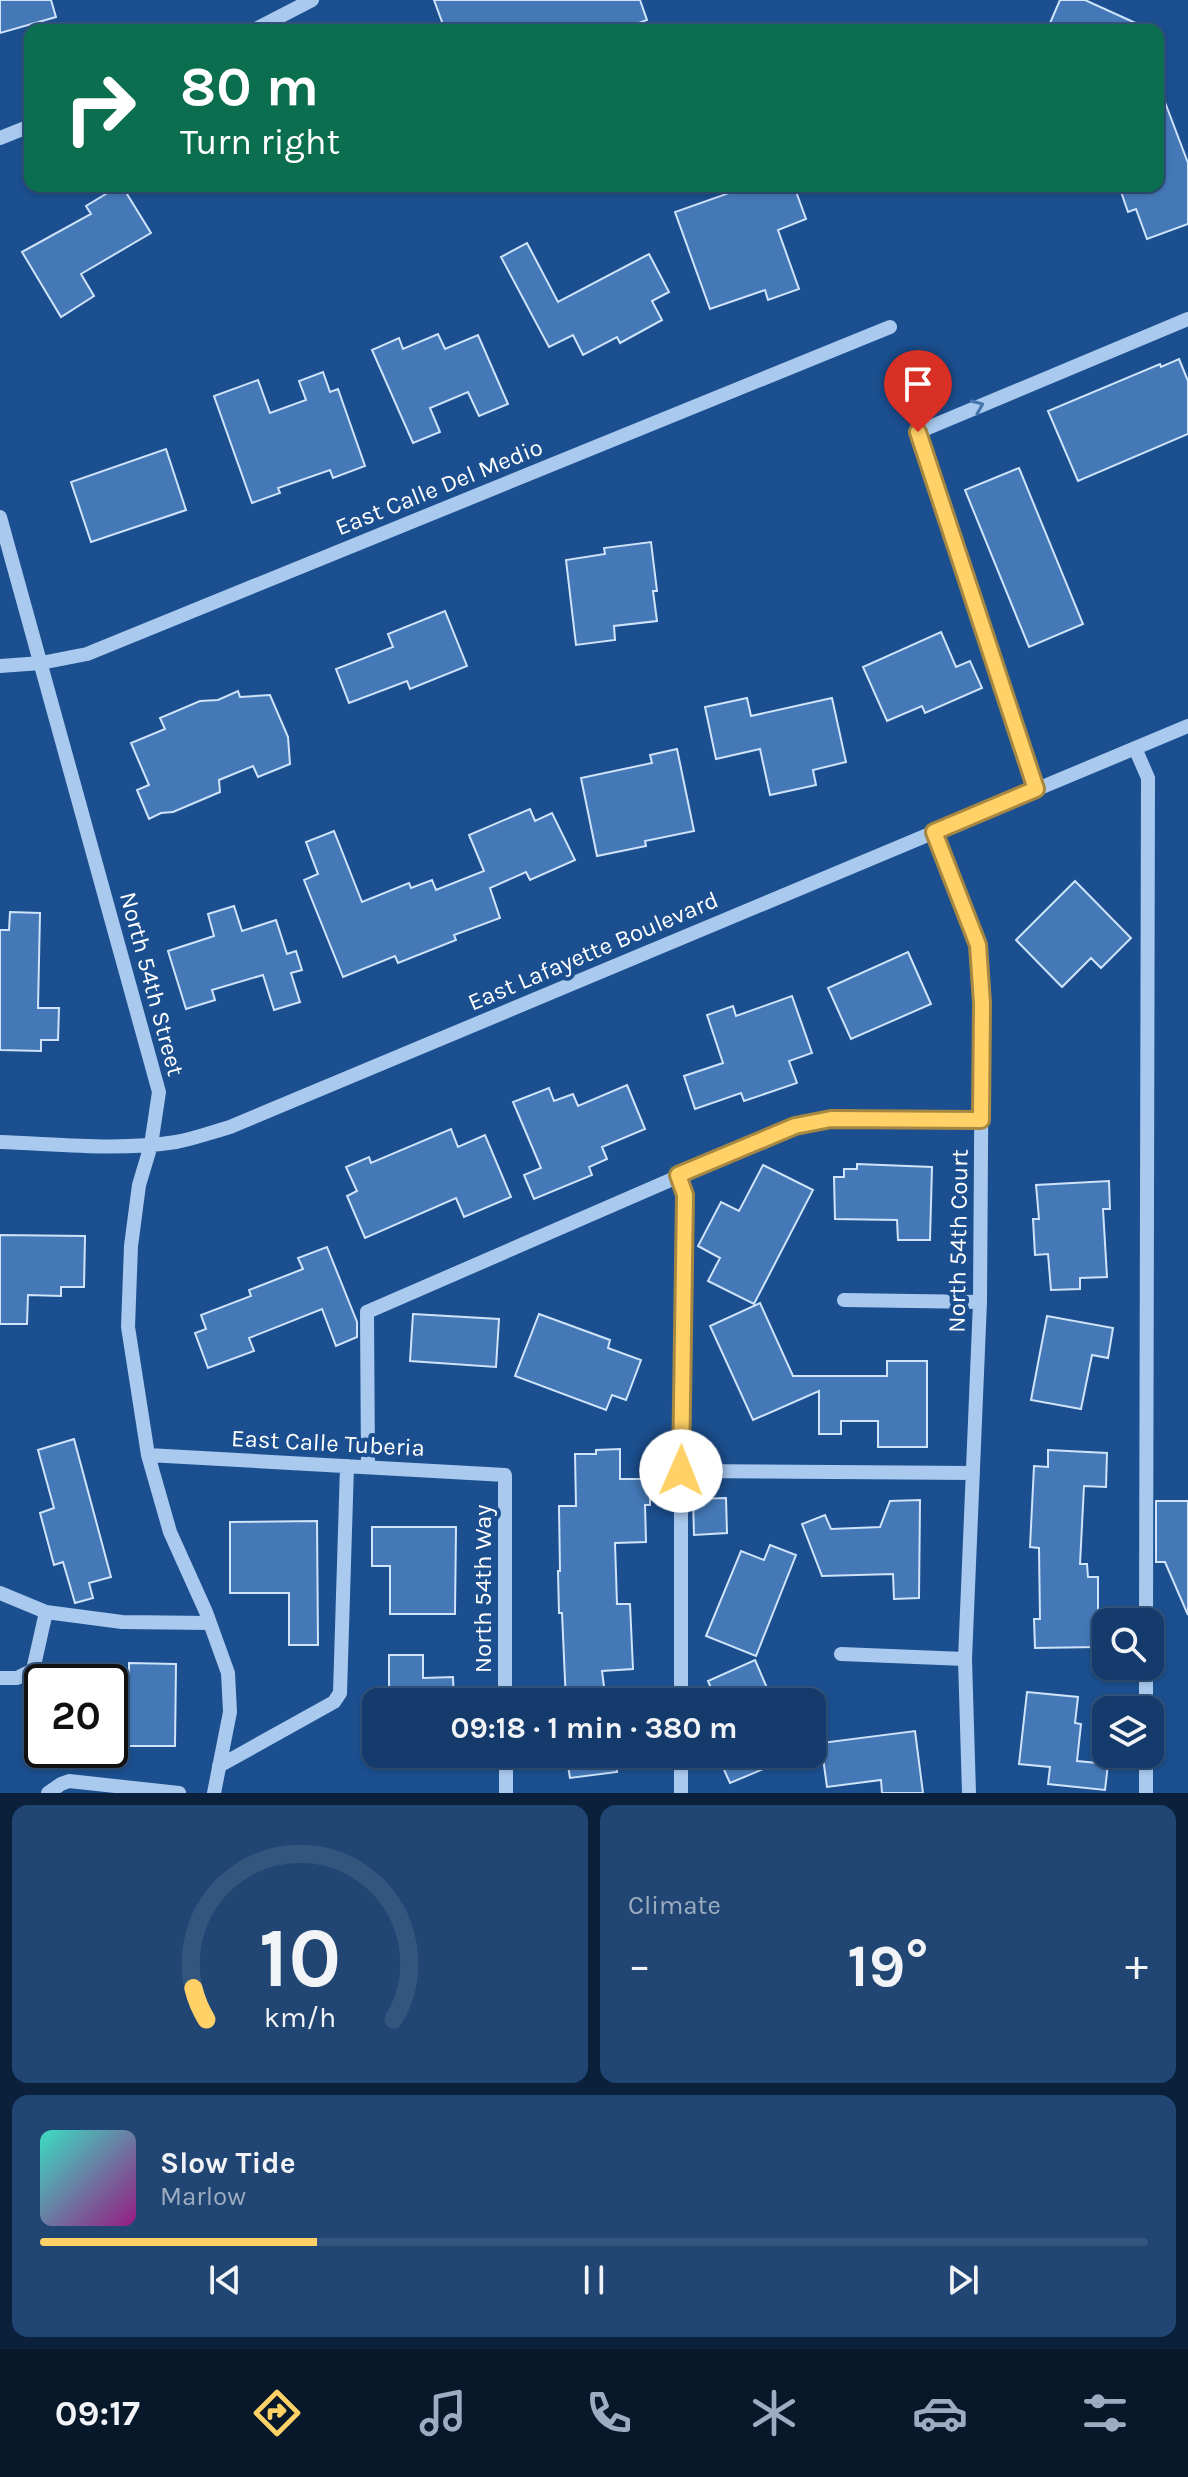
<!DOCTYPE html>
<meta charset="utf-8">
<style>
:root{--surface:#143b6b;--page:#214673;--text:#f1f3f6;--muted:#9dadc1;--line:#33557e;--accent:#ffd166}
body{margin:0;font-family:Karla,sans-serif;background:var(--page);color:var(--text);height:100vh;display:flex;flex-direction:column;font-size:30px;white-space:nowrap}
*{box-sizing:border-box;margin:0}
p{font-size:26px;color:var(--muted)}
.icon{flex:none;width:44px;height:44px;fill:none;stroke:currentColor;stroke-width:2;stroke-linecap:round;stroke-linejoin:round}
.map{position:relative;height:1793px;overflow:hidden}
.panel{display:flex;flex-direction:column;gap:12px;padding:12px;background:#0b203b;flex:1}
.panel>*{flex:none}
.banner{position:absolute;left:24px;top:24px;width:1140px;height:168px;border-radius:16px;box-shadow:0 2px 6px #0004,0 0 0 2px var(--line);background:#0b6e4f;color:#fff;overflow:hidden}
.tools{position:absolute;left:1092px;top:1608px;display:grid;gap:16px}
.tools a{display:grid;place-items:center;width:72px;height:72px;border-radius:16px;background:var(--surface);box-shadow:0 2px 6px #0004,0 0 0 2px var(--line);font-size:40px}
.speed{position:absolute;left:24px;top:1664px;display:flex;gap:16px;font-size:40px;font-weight:700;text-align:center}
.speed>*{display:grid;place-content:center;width:104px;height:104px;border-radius:50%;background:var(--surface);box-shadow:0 2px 6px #0004,0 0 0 2px var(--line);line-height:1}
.speed .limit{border:4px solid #111;border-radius:12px;background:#fff;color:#111}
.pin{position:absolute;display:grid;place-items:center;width:68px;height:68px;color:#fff;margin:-82px -34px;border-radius:50% 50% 50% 0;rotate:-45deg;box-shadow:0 0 8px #0007}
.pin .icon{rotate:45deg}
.me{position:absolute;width:88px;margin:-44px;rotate:1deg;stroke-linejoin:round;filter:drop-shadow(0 0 6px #0008)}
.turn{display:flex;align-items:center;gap:28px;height:168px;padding:0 24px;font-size:36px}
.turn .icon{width:104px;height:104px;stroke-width:2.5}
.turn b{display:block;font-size:56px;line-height:68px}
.big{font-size:60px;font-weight:700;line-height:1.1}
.panel .widget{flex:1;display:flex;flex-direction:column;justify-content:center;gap:12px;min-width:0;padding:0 28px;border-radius:16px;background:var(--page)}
.panel .dial{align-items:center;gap:0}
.dial svg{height:208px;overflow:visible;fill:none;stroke:var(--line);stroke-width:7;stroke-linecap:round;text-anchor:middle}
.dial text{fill:var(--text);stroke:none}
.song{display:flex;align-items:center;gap:24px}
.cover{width:96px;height:96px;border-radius:12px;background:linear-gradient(135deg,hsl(170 70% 55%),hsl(310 70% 35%))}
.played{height:8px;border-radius:4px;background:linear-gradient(90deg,var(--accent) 25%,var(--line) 25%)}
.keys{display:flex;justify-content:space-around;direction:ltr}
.heat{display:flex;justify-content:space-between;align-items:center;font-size:44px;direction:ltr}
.panel .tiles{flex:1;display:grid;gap:12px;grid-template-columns:1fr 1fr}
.widget:last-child{grid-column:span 2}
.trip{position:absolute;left:362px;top:1688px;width:464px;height:80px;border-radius:16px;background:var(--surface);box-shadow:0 2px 6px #0004,0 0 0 2px var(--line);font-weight:700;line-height:80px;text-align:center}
.tab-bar{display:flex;height:128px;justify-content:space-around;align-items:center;background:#08182b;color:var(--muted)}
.tab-bar .icon{width:56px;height:56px}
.tab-bar .on{color:var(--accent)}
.tab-bar b{font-size:36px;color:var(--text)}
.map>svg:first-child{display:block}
.building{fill:#4478b7;stroke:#cfe3fa;stroke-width:2}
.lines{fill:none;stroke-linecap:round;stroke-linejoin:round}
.minor{stroke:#a9c9ee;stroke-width:14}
.oneway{stroke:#4674ac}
.route-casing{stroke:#a68842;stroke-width:20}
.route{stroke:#ffd166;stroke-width:14}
.labels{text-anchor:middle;stroke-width:8;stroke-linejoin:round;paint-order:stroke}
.street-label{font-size:24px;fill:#fff;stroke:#1b4f8f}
</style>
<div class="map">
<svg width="1188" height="1793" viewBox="0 0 1188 1793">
<rect width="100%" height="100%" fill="#1b4f8f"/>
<!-- building -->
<path class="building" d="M 0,0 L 51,0 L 56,17 L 0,33 Z
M 434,0 L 640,0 L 647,20 L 620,30 L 445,30 Z
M 1060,0 L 1085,0 L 1151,30 L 1047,30 Z
M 1160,89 L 1188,163 L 1188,224 L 1147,239 L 1136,209 L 1128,212 L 1119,186 L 1158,186 Z
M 119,186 L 122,186 L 151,233 L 81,274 L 94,296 L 61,317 L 22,252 L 91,214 L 86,206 Z
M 733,186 L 794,186 L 806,219 L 778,230 L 799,289 L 768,300 L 765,290 L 710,309 L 675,212 L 735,191 Z
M 527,243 L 558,302 L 649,254 L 669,292 L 652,301 L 662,320 L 620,343 L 617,337 L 583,355 L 573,335 L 549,347 L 501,257 Z
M 438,334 L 445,349 L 478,335 L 508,404 L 479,416 L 468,392 L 430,408 L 440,432 L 413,443 L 372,350 L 399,338 L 403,349 Z
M 1179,359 L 1188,381 L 1188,434 L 1078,481 L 1048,411 L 1160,364 L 1161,367 Z
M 323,372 L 330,392 L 338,389 L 365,466 L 333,478 L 330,470 L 278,488 L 280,493 L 252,503 L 214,396 L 258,380 L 270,413 L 306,400 L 299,381 Z
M 166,449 L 186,510 L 91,542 L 71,482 Z
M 1019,468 L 1083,624 L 1029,647 L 965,490 Z
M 651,542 L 657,591 L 653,591 L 657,621 L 614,626 L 615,640 L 576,645 L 566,560 L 605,554 L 604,548 Z
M 445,611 L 467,666 L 410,689 L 407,681 L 349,703 L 336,669 L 393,647 L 388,634 Z
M 941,632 L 956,667 L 970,661 L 982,688 L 925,713 L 922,706 L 887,721 L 863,667 Z
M 238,691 L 240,697 L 270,695 L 288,737 L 290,764 L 258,777 L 253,766 L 219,780 L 220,792 L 173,812 L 161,813 L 149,819 L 137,790 L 149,785 L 131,743 L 165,729 L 160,718 L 200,701 L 218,700 Z
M 747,698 L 751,716 L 832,698 L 846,762 L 813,770 L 816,785 L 770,795 L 760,749 L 716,759 L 705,707 Z
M 677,749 L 694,831 L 645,841 L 646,846 L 597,856 L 581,778 L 652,763 L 650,755 Z
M 530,809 L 535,821 L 552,813 L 575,860 L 530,880 L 526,872 L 490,888 L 500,918 L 454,935 L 456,940 L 398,963 L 395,956 L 343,977 L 304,880 L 318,874 L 306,842 L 334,831 L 362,902 L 409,883 L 411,888 L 432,880 L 436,890 L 484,871 L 469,835 Z
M 1075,881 L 1131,938 L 1101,968 L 1091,958 L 1062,987 L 1016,940 Z
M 234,906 L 242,931 L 276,920 L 287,954 L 296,951 L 302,970 L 291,973 L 300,1002 L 274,1010 L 263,975 L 212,990 L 215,1000 L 186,1009 L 168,951 L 214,936 L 208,914 Z
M 10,912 L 40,913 L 38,1008 L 59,1008 L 58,1040 L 41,1040 L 41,1051 L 0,1050 L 0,930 L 9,930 Z
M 908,952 L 931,1004 L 851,1039 L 828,988 Z
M 792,996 L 812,1053 L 789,1061 L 797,1083 L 744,1101 L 741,1093 L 695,1109 L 684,1076 L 723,1063 L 707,1015 L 733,1006 L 736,1016 Z
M 627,1085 L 645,1129 L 602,1147 L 607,1159 L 589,1167 L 592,1175 L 534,1199 L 524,1175 L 541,1168 L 513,1102 L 549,1088 L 554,1101 L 573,1094 L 578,1106 Z
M 451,1129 L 458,1147 L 485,1135 L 511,1197 L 464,1217 L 456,1198 L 365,1238 L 347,1196 L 357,1191 L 346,1167 L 369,1157 L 371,1163 Z
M 857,1164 L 932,1167 L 930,1240 L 898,1240 L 897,1220 L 835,1219 L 834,1177 L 844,1177 L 844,1169 L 857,1169 Z
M 763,1165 L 813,1190 L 754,1304 L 708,1281 L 720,1258 L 698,1246 L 721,1202 L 739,1211 Z
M 1109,1181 L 1110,1209 L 1103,1209 L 1107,1277 L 1080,1278 L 1080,1289 L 1051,1290 L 1048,1254 L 1035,1255 L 1033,1219 L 1039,1219 L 1036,1185 Z
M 0,1235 L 85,1236 L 84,1287 L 61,1287 L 61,1296 L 28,1295 L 27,1324 L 0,1324 Z
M 327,1247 L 357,1322 L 357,1337 L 336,1346 L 322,1309 L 249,1338 L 254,1351 L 208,1368 L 195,1333 L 206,1329 L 201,1315 L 251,1296 L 249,1290 L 303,1269 L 298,1258 Z
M 760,1303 L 793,1376 L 887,1376 L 887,1361 L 927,1361 L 927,1447 L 878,1447 L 878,1421 L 841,1421 L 841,1434 L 819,1434 L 819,1391 L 753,1420 L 710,1326 Z
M 413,1314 L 499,1319 L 496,1367 L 410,1361 Z
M 539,1314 L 610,1340 L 608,1348 L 641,1360 L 626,1400 L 612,1395 L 606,1410 L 515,1376 Z
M 1047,1316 L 1113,1328 L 1108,1358 L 1092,1355 L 1081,1409 L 1031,1400 Z
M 74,1439 L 111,1577 L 89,1583 L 93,1598 L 75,1603 L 63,1562 L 54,1565 L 40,1513 L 54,1508 L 38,1450 Z
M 620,1449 L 620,1479 L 650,1479 L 650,1505 L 645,1505 L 646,1542 L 615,1543 L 617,1604 L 630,1604 L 633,1669 L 602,1671 L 606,1702 L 566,1702 L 562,1613 L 559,1613 L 558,1571 L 560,1571 L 559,1506 L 576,1506 L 575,1454 L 596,1454 L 596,1450 Z
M 1048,1450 L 1107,1453 L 1106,1487 L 1084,1486 L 1080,1564 L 1087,1564 L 1088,1577 L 1098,1577 L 1098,1647 L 1035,1648 L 1034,1619 L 1040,1619 L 1039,1548 L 1030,1547 L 1034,1466 L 1048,1467 Z
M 726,1498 L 727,1533 L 694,1535 L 693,1499 Z
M 920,1500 L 919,1598 L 894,1599 L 893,1574 L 822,1576 L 802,1524 L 825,1515 L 831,1529 L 880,1527 L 890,1501 Z
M 1156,1501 L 1188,1501 L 1188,1615 L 1165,1562 L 1156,1562 Z
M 317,1521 L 318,1645 L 289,1645 L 289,1593 L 230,1593 L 230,1522 Z
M 372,1527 L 456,1527 L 455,1614 L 390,1614 L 390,1566 L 372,1566 Z
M 770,1545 L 796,1555 L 756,1656 L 706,1636 L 741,1551 L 764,1560 Z
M 389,1655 L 423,1655 L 423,1678 L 453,1677 L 454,1702 L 389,1702 Z
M 755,1660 L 773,1702 L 717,1702 L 708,1681 Z
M 129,1663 L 176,1664 L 175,1746 L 126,1746 L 127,1710 L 115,1710 L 115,1682 L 129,1682 Z
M 1027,1692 L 1078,1697 L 1075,1723 L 1081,1724 L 1077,1761 L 1108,1764 L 1105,1790 L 1048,1784 L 1050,1767 L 1019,1764 Z
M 915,1731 L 923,1793 L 882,1793 L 881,1780 L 827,1787 L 821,1743 Z
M 566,1754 L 614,1754 L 617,1772 L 570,1778 Z
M 717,1754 L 799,1754 L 730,1783 Z"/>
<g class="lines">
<!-- minor -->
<path class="minor" d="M 254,30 L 312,0
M 0,138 L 30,126
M 0,517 L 159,1092 L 151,1145 L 139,1185 L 131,1246 L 128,1327 L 148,1455 L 170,1532 L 206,1612 L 228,1673 L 230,1712 L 214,1793
M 0,666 L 41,663 L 87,654 L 890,327
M 1135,748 L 1148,778 L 1146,1622
M 1036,789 L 918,432 L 1188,319
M 934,832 L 978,945 L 982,1003 L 980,1302 L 965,1659 L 969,1793
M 0,1142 C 58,1144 118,1151 176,1142 C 194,1139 212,1132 230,1127 L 1188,726
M 678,1175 L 685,1195 L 681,1471 L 681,1702
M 844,1300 L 980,1302
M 148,1455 L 505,1475 L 505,1702
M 368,1467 L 367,1312 L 795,1126 L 831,1119 L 981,1120
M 681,1471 L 973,1473
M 0,1593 L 46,1612
M 841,1654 L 965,1659
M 1146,1666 L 1146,1710
M 0,1678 L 17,1678 L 33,1670 L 46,1612 L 122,1622 L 210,1623
M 506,1754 L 506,1793
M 1146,1754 L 1146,1793
M 219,1766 L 334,1702 L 340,1693 L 347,1466
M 48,1793 L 61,1784 L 69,1781 L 179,1793
M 681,1793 L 681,1754"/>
</g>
<!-- one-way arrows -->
<defs><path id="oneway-chevron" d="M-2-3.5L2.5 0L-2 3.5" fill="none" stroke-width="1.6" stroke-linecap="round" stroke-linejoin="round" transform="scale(2)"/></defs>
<use class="oneway" href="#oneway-chevron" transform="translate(978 406) rotate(-23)"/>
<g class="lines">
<defs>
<path id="route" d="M 681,1471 L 685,1195 L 678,1175 L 795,1126 L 831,1119 L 981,1120 L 982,1003 L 978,945 L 934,832 L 1036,789 L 918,432"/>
</defs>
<!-- route casing -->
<use href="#route" class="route-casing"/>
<!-- route -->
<use href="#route" class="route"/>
</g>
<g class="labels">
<!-- street labels -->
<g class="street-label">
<text transform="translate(439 487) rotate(-22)" y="8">East Calle Del Medio</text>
<text transform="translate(593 951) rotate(-23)" y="8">East Lafayette Boulevard</text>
<text transform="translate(152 984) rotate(75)" y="8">North 54th Street</text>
<text transform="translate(958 1241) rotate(-89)" y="8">North 54th Court</text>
<text transform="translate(328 1443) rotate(3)" y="8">East Calle Tuberia</text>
<text transform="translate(483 1589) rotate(-90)" y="8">North 54th Way</text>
</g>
</g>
</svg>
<div class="tools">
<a><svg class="icon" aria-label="search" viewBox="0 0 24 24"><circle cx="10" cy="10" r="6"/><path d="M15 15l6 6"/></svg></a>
<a><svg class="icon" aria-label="layers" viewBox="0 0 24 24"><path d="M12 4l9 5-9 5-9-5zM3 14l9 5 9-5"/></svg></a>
</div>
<div class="speed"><div class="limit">20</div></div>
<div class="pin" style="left:918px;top:432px;background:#d93025"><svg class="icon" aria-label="arrive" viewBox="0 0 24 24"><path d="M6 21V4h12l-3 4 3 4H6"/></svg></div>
<svg class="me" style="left:681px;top:1471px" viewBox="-20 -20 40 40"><circle r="19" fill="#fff"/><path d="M0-13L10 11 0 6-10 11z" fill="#ffd166"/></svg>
<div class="trip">09:18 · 1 min · 380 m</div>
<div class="banner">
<div class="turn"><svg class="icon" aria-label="right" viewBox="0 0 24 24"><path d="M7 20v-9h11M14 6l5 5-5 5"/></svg><div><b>80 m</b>Turn right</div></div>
</div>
</div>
<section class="panel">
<div class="tiles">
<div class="widget dial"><svg viewBox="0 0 100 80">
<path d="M14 69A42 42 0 1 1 86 69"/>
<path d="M14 69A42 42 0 0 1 9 57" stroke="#ffd166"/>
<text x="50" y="56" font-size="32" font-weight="700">10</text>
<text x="50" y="72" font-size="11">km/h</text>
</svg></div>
<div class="widget"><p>Climate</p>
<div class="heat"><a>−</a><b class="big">19°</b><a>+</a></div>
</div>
<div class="widget">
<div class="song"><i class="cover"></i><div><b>Slow Tide</b><p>Marlow</p></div></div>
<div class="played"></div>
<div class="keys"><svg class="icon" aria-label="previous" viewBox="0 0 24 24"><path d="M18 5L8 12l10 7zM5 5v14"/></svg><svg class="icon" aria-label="pause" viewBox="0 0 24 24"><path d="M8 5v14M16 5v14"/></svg><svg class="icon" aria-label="next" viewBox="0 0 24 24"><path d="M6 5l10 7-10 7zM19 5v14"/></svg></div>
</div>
</div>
</section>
<nav class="tab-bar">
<b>09:17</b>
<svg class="icon on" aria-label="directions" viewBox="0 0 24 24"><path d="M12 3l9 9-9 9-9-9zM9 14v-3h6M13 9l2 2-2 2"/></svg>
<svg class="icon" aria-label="music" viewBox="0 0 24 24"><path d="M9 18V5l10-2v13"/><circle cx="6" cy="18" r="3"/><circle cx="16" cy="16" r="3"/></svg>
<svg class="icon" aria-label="phone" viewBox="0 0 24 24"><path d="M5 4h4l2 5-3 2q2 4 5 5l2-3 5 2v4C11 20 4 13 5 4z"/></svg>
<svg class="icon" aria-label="climate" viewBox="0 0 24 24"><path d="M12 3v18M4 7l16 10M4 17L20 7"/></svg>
<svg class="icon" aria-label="car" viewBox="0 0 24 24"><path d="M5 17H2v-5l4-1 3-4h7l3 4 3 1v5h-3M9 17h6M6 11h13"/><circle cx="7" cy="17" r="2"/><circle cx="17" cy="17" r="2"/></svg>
<svg class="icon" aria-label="filters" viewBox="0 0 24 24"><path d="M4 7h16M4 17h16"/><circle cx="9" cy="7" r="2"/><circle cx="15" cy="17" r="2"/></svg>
</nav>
